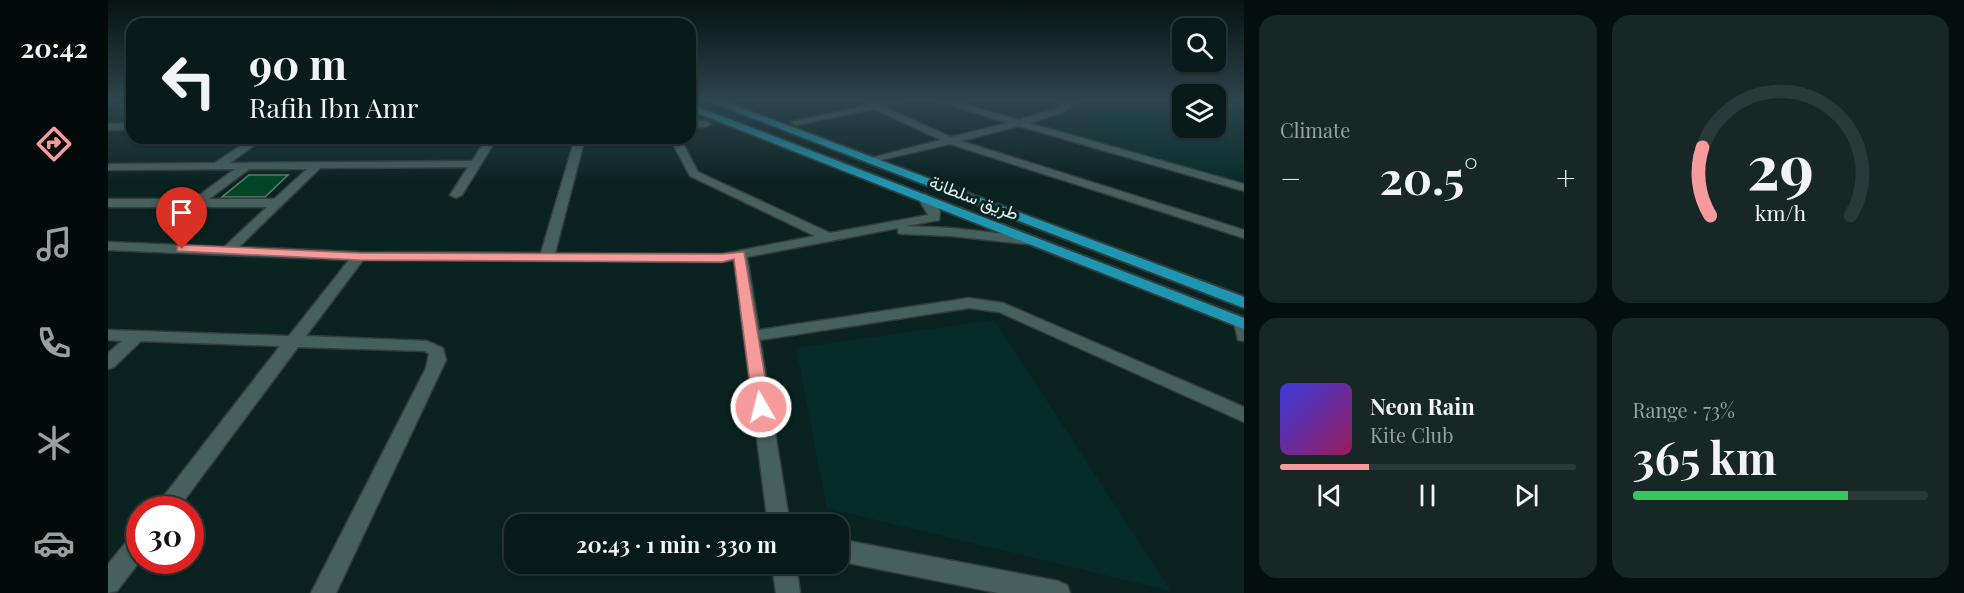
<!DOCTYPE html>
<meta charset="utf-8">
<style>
:root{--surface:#081a19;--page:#162726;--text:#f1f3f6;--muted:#98a1a2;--line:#293838;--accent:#f59b9b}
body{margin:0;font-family:"Playfair Display",Vazirmatn,serif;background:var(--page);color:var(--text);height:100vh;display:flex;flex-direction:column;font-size:22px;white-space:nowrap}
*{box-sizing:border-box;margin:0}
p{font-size:20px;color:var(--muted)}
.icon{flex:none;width:33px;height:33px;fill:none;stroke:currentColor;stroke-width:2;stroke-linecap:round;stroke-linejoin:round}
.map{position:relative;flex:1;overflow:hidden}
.drawer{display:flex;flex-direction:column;gap:15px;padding:15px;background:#040e0e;width:720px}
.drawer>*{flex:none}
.top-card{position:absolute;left:18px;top:18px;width:570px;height:126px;border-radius:18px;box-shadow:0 2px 4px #0004,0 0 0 2px var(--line);background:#081a19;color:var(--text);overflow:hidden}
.fabs{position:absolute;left:1064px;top:18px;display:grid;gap:12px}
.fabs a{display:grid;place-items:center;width:54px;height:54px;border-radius:12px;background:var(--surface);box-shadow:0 2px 4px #0004,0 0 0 2px var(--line);font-size:30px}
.speed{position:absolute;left:18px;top:496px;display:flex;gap:12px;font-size:30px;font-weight:700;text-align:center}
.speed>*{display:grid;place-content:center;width:78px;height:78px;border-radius:50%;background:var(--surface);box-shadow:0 2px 4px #0004,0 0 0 2px var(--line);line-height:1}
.speed .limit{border:9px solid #d22;background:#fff;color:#111}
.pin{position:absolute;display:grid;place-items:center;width:51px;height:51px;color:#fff;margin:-62px -26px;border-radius:50% 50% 50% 0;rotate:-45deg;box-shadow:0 0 6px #0007}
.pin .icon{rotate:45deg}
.me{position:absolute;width:66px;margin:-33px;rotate:352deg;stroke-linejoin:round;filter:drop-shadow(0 0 4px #0008)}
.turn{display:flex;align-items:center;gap:21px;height:126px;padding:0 24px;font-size:27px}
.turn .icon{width:78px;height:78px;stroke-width:2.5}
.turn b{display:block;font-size:42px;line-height:51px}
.big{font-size:45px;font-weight:700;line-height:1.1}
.drawer .card{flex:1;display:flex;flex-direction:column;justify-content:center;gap:9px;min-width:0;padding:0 21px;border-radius:18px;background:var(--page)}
.drawer .dial{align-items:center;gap:0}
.dial svg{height:156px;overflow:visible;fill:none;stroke:var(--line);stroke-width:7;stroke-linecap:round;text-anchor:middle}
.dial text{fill:var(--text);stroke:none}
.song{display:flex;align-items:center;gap:18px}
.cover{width:72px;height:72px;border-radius:9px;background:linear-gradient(135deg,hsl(240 70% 55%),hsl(330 70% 35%))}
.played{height:6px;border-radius:3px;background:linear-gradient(90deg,var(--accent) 30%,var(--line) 30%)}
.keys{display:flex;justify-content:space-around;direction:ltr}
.heat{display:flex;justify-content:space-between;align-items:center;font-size:33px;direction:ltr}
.charge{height:9px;border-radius:4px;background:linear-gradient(90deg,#34c759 73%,var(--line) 0)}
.drawer .tiles{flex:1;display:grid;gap:15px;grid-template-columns:repeat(2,1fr)}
.trip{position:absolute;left:396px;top:514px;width:345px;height:60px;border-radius:18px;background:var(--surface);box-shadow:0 2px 4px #0004,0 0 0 2px var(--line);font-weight:700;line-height:60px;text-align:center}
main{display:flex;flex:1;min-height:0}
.menu{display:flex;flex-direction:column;width:108px;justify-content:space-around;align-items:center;background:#030a0a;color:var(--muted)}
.menu .icon{width:42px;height:42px}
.menu .on{color:var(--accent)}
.menu b{font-size:27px;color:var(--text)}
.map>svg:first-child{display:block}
.built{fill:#062c2a}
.building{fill:#004626;stroke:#667a6d;stroke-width:1.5}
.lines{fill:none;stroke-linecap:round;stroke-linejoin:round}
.minor-casing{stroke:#313e3c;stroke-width:3}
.primary-casing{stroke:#313e3c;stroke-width:4}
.minor{fill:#46605e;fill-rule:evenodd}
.primary{fill:#1e95b1;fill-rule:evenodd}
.route{fill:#f59b9b;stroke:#9f6565;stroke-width:1.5}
.labels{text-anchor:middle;stroke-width:6;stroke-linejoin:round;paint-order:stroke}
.street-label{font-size:18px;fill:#deedeb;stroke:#0a2321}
</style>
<main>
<nav class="menu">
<b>20:42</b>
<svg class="icon on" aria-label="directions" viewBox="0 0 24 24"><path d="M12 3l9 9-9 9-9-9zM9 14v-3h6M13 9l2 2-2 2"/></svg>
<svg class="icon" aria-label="music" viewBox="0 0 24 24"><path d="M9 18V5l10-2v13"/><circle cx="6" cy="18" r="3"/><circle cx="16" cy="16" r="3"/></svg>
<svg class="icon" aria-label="phone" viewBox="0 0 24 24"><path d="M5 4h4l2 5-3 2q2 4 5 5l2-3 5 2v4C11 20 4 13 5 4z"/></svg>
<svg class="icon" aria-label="climate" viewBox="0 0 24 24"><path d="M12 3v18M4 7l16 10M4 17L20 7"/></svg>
<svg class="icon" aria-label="car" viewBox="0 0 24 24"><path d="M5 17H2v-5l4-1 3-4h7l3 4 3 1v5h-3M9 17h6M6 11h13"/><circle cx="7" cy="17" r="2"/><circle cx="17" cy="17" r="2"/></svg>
</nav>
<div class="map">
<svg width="1136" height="593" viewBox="0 0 1136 593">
<rect width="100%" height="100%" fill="#0a2321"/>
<!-- built -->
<path class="built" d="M 980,100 L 1074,100 L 1074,128 L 1107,128 L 1107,100 L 1136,100 L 1136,184 L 937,128 L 969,114 Z
M 886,320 L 1063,591 L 719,508 L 688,348 Z"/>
<!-- building -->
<path class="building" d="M 141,175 L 180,175 L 157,197 L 114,197 Z"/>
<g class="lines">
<defs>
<path id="minor" d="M 784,100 L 802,100 L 776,107 L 843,137 L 900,123 L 827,100 L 841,100 L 911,120 L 950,108 L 960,100 L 969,100 L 956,112 L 921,123 L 1136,184 L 1136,191 L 911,126 L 853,141 L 1136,230 L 1136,238 L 842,144 L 759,163 L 759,159 L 833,140 L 766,109 L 688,125 L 683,122 Z
M 582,121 L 598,121 L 603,124 L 598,127 L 582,127 Z
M 24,123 L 24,129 L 0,130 L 0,124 Z
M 144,138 L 156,138 L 122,163 L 364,161 L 379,138 L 389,138 L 354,195 L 348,198 L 342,195 L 360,167 L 212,168 L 131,247 L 251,252 L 433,253 L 467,138 L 477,138 L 447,253 L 614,254 L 707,236 L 582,176 L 562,138 L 572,138 L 590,172 L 722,233 L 820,215 L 810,198 L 816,194 L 820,196 L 832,210 L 831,220 L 798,226 L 843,228 L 927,237 L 934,241 L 927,245 L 843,236 L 795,234 L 790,233 L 790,228 L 639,257 L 651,330 L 861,298 L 895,303 L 1136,407 L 1136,422 L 891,312 L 861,308 L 652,340 L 682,525 L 660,525 L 626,260 L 614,262 L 255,260 L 198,336 L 319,341 L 335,348 L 338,360 L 228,593 L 203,593 L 318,368 L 321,354 L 317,351 L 190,347 L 69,510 L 45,510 L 172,346 L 33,341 L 6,367 L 0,369 L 0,353 L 14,341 L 0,340 L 0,330 L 181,336 L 241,260 L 0,250 L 0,242 L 116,247 L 159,207 L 0,207 L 0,199 L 86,199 L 127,169 L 0,170 L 0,164 L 107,163 ZM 141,169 L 199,169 L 166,199 L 101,199 Z
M 1134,318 L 1136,319 L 1136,341 L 1130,340 L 1126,323 Z
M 32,532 L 32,561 L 9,591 L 0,593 L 0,564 L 24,535 Z
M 730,539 L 950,581 L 959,585 L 962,593 L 890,593 L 730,561 Z
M 664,564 L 688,564 L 692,593 L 668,593 Z"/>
<path id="primary" d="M 598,100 L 612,100 L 1136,297 L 1136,308 Z
M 582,104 L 1136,318 L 1136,329 L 582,110 Z"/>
</defs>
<!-- minor casing -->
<use href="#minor" class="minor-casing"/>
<!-- primary casing -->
<use href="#primary" class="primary-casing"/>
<!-- minor -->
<use href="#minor" class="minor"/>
<!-- primary -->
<use href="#primary" class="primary"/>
</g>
<!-- sky -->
<linearGradient id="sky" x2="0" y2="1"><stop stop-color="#061312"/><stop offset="0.55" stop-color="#2d454e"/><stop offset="1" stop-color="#2d454e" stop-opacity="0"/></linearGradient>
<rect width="1136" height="183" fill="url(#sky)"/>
<!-- route -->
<path class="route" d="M 74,245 L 251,253 L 614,254 L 636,252 L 662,407 L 659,411 L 653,413 L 647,411 L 645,407 L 626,259 L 614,262 L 251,260 L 69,251 L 69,246 Z"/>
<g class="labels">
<!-- street labels -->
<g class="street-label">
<text transform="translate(866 198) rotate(21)" y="6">طريق سلطانة</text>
</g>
</g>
</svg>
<div class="fabs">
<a><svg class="icon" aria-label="search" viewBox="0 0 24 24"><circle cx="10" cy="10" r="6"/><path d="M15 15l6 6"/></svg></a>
<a><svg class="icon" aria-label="layers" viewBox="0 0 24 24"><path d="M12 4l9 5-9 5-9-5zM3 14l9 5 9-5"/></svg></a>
</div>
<div class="speed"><div class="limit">30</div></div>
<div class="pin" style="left:74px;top:249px;background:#d93025"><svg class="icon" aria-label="arrive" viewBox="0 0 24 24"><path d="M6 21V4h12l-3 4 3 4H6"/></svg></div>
<svg class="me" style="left:653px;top:407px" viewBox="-20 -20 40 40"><circle r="17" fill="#f59b9b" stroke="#fff" stroke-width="3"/><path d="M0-11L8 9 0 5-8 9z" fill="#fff"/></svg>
<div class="trip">20:43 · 1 min · 330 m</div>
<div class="top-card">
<div class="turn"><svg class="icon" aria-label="left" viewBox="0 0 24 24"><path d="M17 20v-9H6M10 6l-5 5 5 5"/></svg><div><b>90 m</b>Rafih Ibn Amr</div></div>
</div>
</div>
<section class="drawer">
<div class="tiles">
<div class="card"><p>Climate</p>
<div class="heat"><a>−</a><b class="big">20.5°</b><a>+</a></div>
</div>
<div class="card dial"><svg viewBox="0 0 100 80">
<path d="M14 69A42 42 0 1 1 86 69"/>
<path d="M14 69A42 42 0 0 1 10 34" stroke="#f59b9b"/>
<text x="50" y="56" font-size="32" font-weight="700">29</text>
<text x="50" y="72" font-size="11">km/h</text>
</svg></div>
<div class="card">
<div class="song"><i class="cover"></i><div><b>Neon Rain</b><p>Kite Club</p></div></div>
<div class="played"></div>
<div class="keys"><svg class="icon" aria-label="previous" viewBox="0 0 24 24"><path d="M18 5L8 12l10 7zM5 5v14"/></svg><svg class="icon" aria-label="pause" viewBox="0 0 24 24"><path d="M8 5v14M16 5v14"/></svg><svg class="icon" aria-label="next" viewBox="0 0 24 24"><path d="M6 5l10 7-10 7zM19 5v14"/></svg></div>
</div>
<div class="card"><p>Range · 73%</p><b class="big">365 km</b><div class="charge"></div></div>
</div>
</section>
</main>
